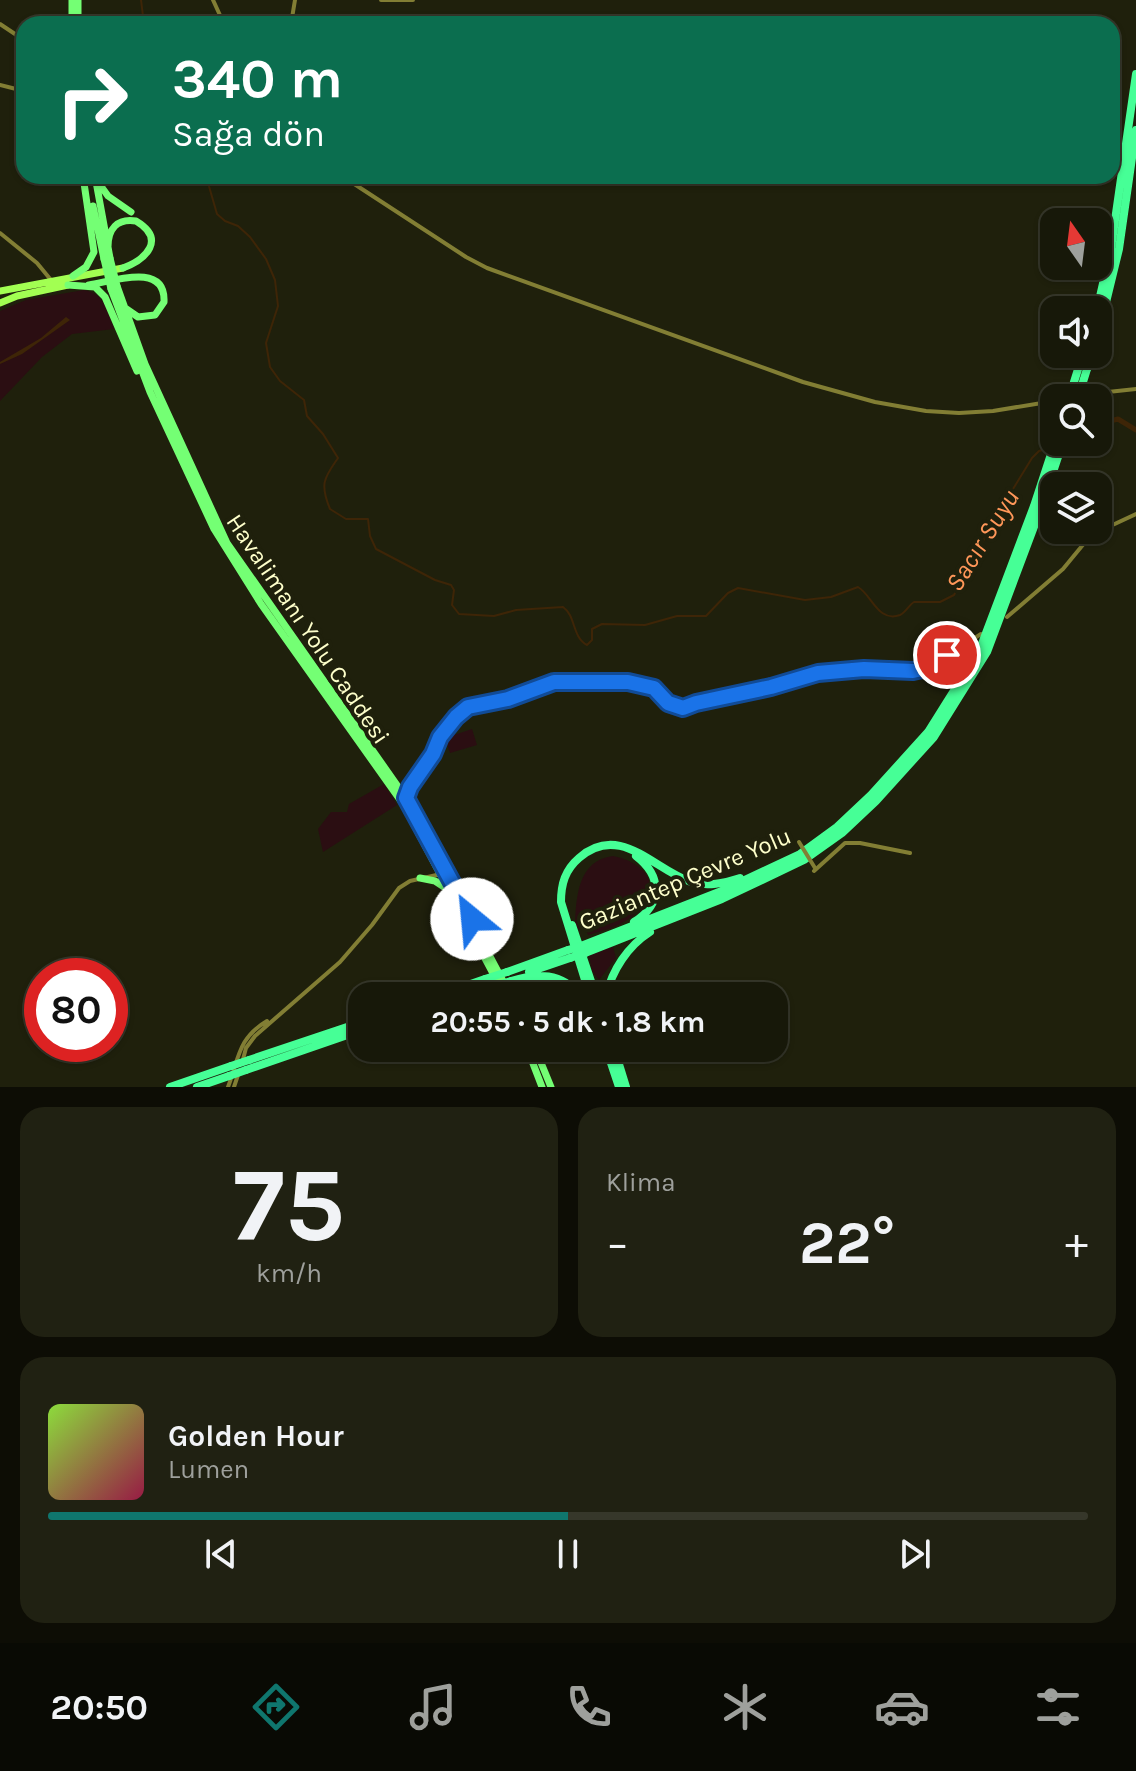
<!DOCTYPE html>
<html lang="tr">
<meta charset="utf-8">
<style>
:root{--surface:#171809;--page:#202112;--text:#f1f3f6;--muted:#9ea09c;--line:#36372a;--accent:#0f766e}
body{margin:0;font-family:Karla,sans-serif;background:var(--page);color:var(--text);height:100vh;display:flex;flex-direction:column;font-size:30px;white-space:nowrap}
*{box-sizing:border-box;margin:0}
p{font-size:26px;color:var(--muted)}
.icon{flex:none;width:44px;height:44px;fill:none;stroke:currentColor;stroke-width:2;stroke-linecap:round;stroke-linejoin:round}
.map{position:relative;height:1087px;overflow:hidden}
.details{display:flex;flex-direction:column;gap:20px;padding:20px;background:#0d0d05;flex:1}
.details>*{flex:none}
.top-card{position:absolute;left:16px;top:16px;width:1104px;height:168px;border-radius:24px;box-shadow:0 2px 6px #0004,0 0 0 2px var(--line);background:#0b6e4f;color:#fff;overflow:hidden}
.needle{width:52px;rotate:346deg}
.buttons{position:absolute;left:1040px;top:208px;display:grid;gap:16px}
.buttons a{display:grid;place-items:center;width:72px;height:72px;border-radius:16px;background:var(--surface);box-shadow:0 2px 6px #0004,0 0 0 2px var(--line);font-size:40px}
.speed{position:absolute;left:24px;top:958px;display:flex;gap:16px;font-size:40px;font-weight:700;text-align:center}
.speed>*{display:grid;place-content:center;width:104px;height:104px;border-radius:50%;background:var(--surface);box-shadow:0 2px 6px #0004,0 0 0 2px var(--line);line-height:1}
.speed .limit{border:12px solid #d22;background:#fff;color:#111}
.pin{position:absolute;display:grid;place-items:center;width:68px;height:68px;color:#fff;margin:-34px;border:4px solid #fff;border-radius:50%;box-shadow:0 2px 8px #0007}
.me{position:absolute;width:88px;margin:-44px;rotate:332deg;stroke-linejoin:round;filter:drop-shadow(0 0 6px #0008)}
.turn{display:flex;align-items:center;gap:28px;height:168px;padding:0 24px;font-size:36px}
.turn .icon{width:104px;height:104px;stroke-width:2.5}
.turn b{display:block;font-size:56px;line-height:68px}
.big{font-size:60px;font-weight:700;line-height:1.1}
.details .widget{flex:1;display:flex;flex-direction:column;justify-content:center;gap:12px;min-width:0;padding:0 28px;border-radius:24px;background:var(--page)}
.details .dial{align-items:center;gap:0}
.dial b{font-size:104px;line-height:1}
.song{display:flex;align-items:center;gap:24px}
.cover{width:96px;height:96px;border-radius:12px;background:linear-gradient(135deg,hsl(90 70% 55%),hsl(340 70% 35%))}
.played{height:8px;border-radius:4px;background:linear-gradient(90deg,var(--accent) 50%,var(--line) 50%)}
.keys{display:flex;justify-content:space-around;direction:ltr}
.heat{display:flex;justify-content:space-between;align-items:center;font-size:44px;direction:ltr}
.details .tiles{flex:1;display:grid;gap:20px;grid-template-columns:1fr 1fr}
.widget:last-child{grid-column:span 2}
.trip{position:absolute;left:348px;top:982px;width:440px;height:80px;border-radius:24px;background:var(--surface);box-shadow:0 2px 6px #0004,0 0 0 2px var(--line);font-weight:700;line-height:80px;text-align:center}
.dock{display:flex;height:128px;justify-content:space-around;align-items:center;background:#090a04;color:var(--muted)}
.dock .icon{width:56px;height:56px}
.dock .selected{color:var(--accent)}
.dock b{font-size:36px;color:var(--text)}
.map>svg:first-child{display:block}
.green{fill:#2b0e12}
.water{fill:#3e2507}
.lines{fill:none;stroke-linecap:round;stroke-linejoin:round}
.stream{stroke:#3e2507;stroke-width:2}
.river{stroke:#3e2507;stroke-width:5}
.tertiary{stroke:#827e34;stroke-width:4}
.primary{stroke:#a2ff52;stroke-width:7}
.trunk{stroke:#74ff74;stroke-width:7}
.motorway{stroke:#46ff96;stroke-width:8}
.tertiary-bridge{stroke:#827e34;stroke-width:4}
.trunk-bridge{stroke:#74ff74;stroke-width:7}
.motorway-bridge{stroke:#46ff96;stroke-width:8}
.route-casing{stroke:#114b97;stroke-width:20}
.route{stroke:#1a73e8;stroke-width:14}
.labels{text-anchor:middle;stroke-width:8;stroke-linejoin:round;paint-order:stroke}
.street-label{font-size:24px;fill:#feffcb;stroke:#1f200c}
.water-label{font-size:26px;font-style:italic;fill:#ff9759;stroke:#1f200c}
</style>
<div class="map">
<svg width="1136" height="1087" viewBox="0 0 1136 1087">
<rect width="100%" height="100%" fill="#1f200c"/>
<!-- green -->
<path class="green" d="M 84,290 C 105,294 108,311 114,329 L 72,334 L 42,357 L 0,401 L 0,311 L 26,300 Z
M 472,729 L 477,745 L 450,753 L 445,738 Z
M 384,784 L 397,805 L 323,852 L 318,829 L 331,812 L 347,812 L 349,804 Z
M 613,856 C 652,864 664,892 630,918 C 618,927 602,931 588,935 L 585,928 L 577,930 L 575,925 C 576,897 578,860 613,856 Z
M 613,947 L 616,958 L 599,980 L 592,971 L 589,955 Z"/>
<!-- water -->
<path class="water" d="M 66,317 L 70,320 L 22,354 L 0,364 L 0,362 L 41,338 Z"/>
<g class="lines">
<!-- stream -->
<path class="stream" d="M 141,0 L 144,24
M 206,176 L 217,214 L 225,221 L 238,226 L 250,237 L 266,259 L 275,280 L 278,306 L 266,343 L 270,367 L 280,381 L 304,400 L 307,416 L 323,434 L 338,458 C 325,477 319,483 330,509 L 346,519 L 368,519 L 370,536 L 376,549 L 435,580 L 451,585 L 454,590 L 452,605 L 459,614 L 494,616 L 516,610 L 563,607 C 576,616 572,637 587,645 L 592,640 L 592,629 L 602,624 L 645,625 L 677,616 L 706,616 L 728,593 L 738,588 L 805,600 L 831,597 L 858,587 C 872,595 878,623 900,615 C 906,612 909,605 914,602 L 940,602 L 954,595 L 997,515 L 1032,458 L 1039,451 L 1050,448"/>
<!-- river -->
<path class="river" d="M 1098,424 L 1118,419 L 1136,430
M 1065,449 L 1073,442"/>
<!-- tertiary -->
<path class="tertiary" d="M 213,0 L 224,24
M 381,0 L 413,0
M 0,24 L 24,40
M 291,24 L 295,0
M 0,85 L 24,91
M 342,176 L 466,257 L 487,268 L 803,382 L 875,402 L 926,411 L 959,413 L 993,411 L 1054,401
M 0,233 L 37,263 L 51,280
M 1080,395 L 1136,389
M 1007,617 L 1063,569 L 1091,535 L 1136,514
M 406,798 L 410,787 L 433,754 L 440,737 L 464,709 L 508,699 L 554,682 L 646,685 C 662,692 665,704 683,708 L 696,703 L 771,687 L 818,673 L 864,669 L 913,671 L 927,668 L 981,634
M 814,871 L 845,843 L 860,843 L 910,853
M 242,1063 L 246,1048 L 255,1036 L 340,962 L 372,925 L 399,888 L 410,881 L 441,874
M 228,1087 C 239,1058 238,1038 267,1021
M 234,1087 L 238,1075"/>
<!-- primary -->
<path class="primary" d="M 0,291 L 123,268
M 0,303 L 17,296 L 68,285"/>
<!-- trunk -->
<path class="trunk" d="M 72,0 L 72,24
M 78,0 L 78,24
M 95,176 L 110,258
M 98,182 L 108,196 L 131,212
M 93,206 L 104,259
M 108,247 C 108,229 117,218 136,221 C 166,239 147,259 123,268
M 73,276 L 86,267 L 94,252 L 83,176
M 68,285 L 95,287 L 105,297 L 137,371
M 89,285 C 114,281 166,262 164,302 L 155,315 L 138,317 L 125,308
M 117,286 L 145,364 L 227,543 L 406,798 L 511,996
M 111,289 L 150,392 L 214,529 L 261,604 L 403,804 L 505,996
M 420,878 L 435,881 L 447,889
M 527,1048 L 542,1087
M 535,1048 L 551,1087"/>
<!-- motorway -->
<path class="motorway" d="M 1097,310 L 1111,248 L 1136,74
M 1098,335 L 1119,249 L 1136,130
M 1079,366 L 1083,354
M 1087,369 L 1092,354
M 634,922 C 663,904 662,876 636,856
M 572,925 L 596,996
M 581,946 L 719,892 L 800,854 L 837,827 L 871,795 L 928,732 L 980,649 L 1034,506 L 1055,442
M 585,953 L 722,899 L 804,860 L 842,833 L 876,801 L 934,737 L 987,652 L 1041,508 L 1063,442
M 507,972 L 568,950
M 529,972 L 570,958
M 511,981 C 537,973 562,972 580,996
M 436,996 L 485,979
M 460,996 L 488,986
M 590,996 L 561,902 C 561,884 565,870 579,858 C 620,822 654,870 691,882 C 708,887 724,883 740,878
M 606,996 C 612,970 628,946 650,932
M 606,1048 L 619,1087
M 614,1048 L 626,1087
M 249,1060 L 362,1022
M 246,1070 L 362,1030
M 170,1087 L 231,1066
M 197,1087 L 229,1076"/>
<!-- tertiary-bridge -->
<path class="tertiary-bridge" d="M 799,842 L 815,868"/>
<!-- trunk-bridge -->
<path class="trunk-bridge" d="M 110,258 L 117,286
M 104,259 L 111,289"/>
<!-- motorway-bridge -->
<path class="motorway-bridge" d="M 1069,398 L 1079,366
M 1078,398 L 1087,369
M 568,950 L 581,946
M 570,958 L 585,953
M 485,979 L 507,972
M 488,988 L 511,981
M 231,1066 L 249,1060
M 229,1076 L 246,1070"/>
</g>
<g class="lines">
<defs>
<path id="route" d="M 472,919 L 406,798 L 410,787 L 433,754 L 440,737 L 456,717 L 468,707 L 508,699 L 554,682 L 628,682 L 654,688 L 668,703 L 683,708 L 696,703 L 771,687 L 818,673 L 864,669 L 913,671 L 927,668 L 947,655"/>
</defs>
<!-- route casing -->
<use href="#route" class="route-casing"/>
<!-- route -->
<use href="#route" class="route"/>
</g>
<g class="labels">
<!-- street labels -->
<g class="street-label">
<text transform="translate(308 629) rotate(56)" y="8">Havalimanı Yolu Caddesi</text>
<text transform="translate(685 879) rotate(-23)" y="8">Gaziantep Çevre Yolu</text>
</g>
<!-- water labels -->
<g class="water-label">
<text transform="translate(982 540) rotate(-58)" y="9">Sacır Suyu</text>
</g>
</g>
</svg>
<div class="buttons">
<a><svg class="needle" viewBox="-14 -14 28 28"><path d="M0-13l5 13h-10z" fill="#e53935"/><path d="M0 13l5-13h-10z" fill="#9ea09c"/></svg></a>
<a><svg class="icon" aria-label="sound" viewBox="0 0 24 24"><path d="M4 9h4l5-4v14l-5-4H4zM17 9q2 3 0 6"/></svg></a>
<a><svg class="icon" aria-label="search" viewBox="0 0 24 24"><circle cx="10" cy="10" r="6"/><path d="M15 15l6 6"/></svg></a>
<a><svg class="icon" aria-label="layers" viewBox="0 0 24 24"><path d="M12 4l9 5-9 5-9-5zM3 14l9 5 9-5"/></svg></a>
</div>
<div class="speed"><div class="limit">80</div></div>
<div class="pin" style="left:947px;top:655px;background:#d93025"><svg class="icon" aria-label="arrive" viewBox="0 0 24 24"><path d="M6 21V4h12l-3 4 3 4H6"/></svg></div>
<svg class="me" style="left:472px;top:919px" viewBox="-20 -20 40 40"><circle r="19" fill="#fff"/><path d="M0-13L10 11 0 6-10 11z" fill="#1a73e8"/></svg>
<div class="trip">20:55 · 5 dk · 1.8 km</div>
<div class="top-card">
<div class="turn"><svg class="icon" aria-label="right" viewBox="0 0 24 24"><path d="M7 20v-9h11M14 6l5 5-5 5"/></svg><div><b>340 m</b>Sağa dön</div></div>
</div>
</div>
<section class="details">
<div class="tiles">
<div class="widget dial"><b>75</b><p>km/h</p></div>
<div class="widget"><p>Klima</p>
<div class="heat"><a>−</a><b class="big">22°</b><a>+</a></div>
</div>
<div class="widget">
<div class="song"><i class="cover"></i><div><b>Golden Hour</b><p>Lumen</p></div></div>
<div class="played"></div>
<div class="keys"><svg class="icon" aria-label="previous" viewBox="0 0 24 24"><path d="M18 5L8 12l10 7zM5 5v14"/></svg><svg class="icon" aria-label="pause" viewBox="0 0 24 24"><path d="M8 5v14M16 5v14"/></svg><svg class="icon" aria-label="next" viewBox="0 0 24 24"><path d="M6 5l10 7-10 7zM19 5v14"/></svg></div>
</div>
</div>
</section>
<nav class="dock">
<b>20:50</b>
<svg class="icon selected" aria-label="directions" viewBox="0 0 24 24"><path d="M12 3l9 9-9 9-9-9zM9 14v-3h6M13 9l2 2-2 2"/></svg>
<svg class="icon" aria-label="music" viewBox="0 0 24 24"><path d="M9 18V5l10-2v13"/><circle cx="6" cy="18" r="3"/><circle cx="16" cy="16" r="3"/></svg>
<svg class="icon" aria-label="phone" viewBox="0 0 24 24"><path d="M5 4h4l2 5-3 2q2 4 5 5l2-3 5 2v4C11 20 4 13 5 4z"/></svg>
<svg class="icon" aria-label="climate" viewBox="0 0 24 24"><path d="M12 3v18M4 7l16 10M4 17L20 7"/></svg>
<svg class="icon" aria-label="car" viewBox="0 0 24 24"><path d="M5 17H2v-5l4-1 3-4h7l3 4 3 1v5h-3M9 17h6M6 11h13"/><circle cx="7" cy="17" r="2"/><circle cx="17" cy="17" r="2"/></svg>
<svg class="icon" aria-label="filters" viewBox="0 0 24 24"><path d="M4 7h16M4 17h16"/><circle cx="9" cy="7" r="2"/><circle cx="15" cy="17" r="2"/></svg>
</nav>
